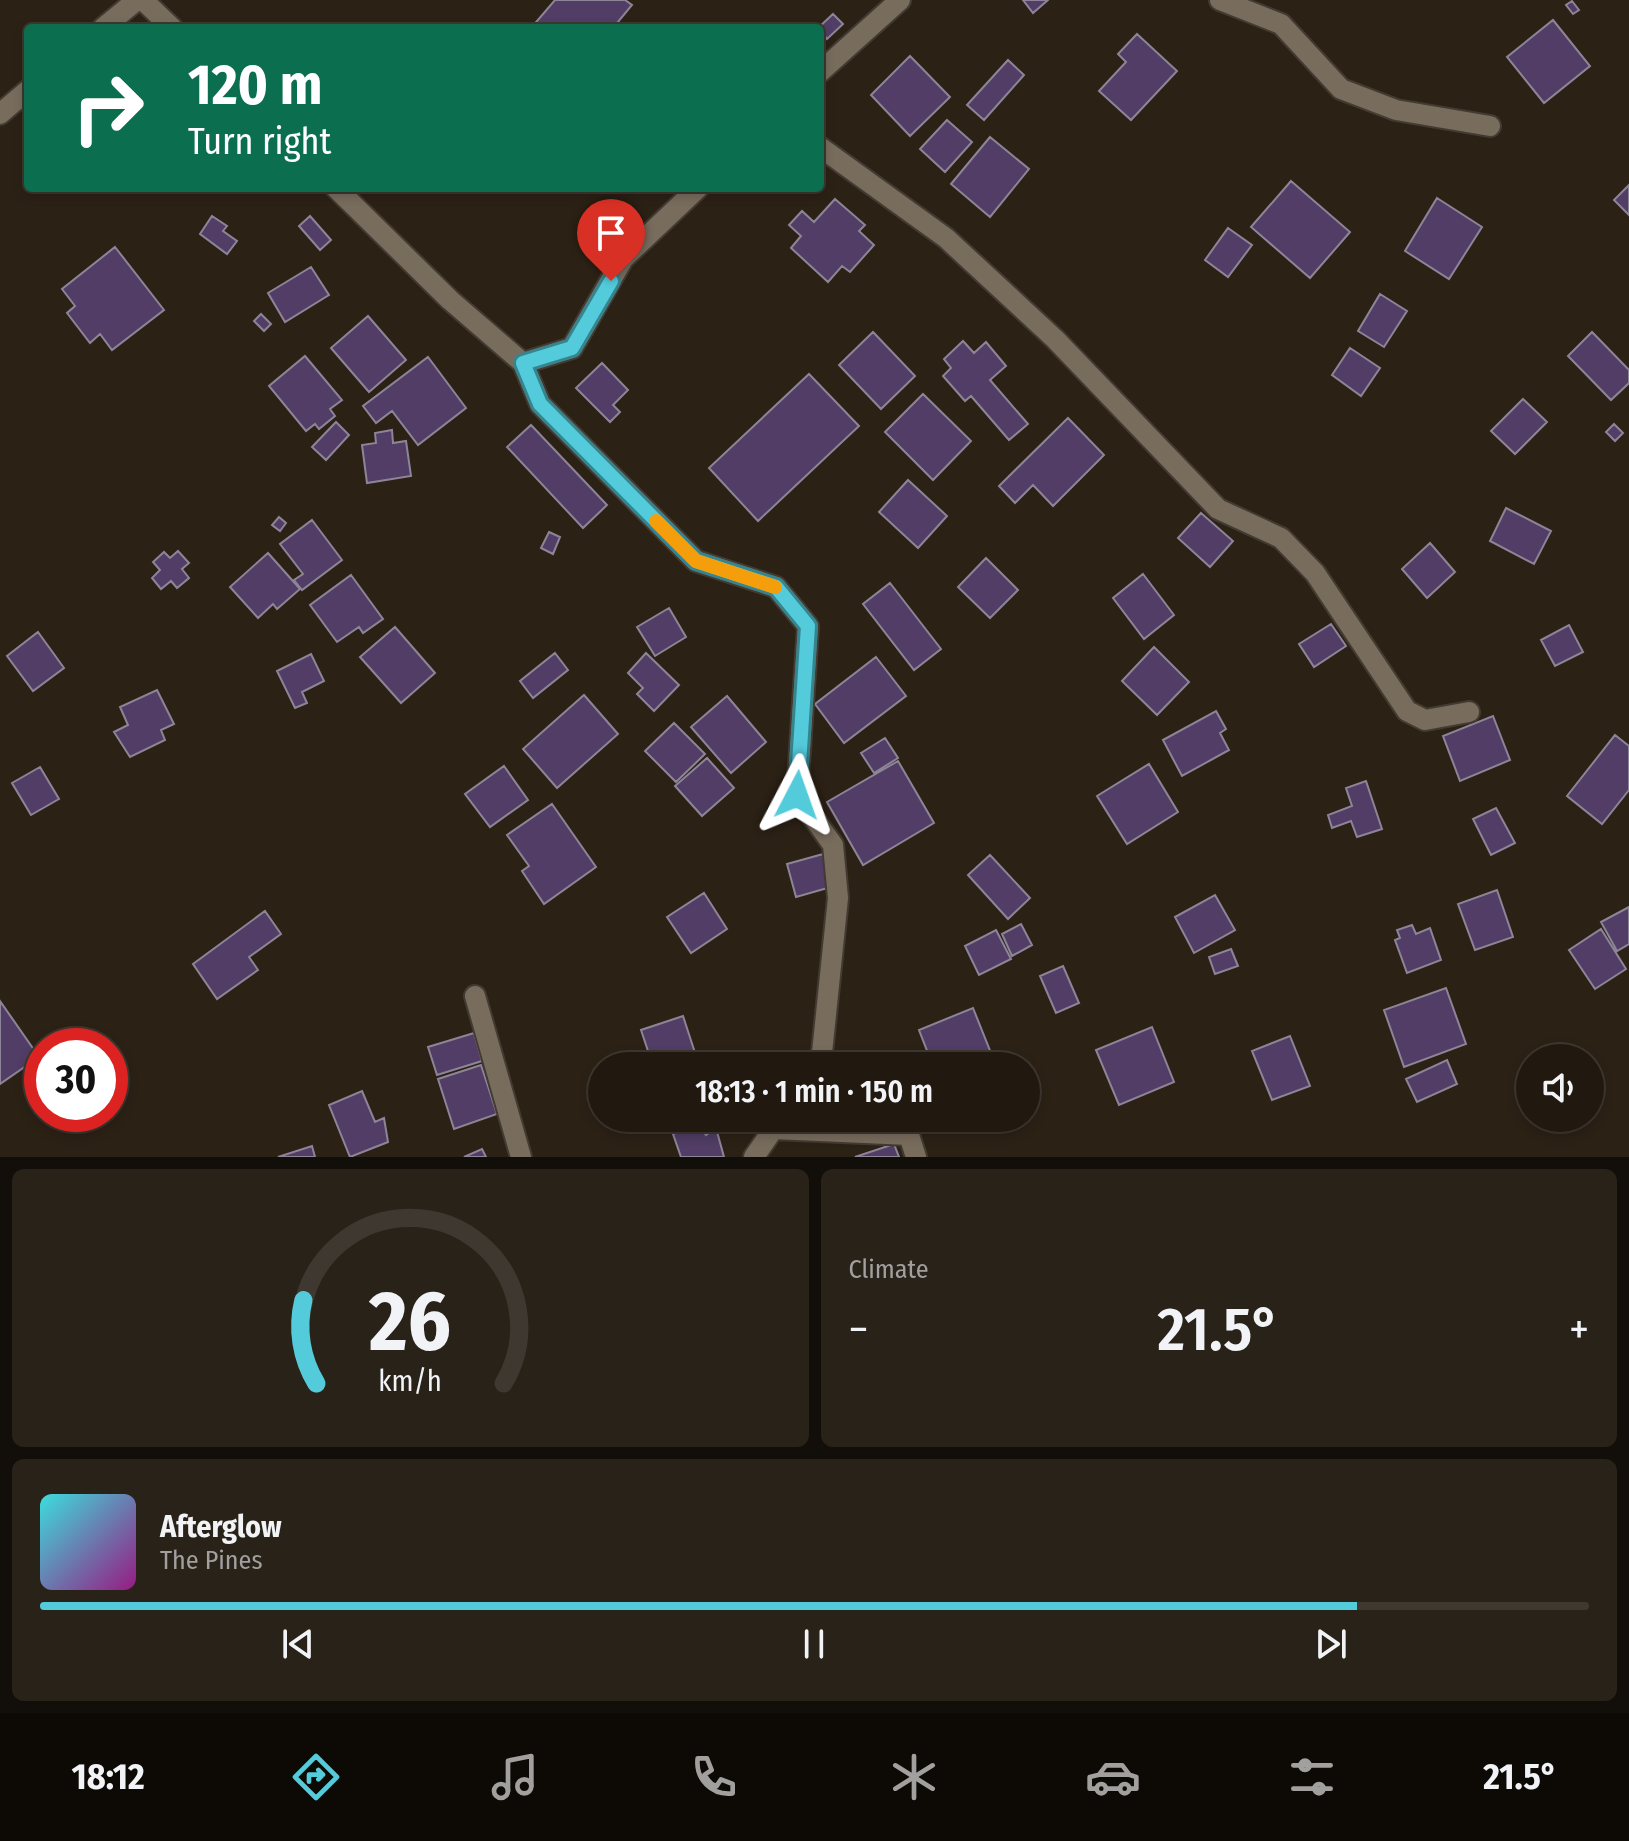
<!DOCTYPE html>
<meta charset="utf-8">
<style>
:root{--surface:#211910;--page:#292219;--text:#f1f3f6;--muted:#a2a09f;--line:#3e3830;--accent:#53cbdb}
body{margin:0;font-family:"Fira Sans Condensed",sans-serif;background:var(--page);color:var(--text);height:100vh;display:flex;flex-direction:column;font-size:30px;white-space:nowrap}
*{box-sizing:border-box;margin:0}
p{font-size:26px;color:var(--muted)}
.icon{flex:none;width:44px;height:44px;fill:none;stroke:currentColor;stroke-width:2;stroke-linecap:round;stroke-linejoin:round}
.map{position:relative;height:1157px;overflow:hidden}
.side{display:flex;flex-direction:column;gap:12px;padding:12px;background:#120e09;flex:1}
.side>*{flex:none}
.guide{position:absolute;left:24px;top:24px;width:800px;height:168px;border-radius:8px;box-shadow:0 4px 12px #0003,0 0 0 2px var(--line);background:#0b6e4f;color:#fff;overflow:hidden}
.buttons{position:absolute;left:1516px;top:1044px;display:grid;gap:16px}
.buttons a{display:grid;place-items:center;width:88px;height:88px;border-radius:50%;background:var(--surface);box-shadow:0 4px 12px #0003,0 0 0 2px var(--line);font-size:40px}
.speed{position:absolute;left:24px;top:1028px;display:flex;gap:16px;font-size:40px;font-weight:700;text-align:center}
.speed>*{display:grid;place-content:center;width:104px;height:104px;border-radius:50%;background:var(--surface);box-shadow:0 4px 12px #0003,0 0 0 2px var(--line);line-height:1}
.speed .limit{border:12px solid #d22;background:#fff;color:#111}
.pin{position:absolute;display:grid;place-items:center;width:68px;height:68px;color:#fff;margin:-82px -34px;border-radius:50% 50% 50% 0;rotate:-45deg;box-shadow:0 0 8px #0007}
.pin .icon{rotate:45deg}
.me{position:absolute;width:88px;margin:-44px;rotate:4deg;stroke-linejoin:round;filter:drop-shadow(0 0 6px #0008)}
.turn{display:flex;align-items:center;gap:28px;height:168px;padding:0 32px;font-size:36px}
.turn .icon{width:104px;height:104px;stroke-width:2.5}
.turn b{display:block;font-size:56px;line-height:68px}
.big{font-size:60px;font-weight:600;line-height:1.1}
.side .card{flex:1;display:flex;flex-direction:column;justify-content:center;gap:12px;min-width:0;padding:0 28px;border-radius:12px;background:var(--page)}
.side .dial{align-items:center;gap:0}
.dial svg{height:208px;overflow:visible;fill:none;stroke:var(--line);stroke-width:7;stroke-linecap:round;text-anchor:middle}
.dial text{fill:var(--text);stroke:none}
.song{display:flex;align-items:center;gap:24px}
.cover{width:96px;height:96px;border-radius:12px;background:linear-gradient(135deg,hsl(180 70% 55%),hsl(310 70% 35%))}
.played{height:8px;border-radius:4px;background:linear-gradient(90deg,var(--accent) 85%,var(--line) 85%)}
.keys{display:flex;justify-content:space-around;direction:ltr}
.heat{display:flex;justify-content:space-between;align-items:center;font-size:44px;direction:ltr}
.side .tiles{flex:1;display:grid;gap:12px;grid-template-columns:1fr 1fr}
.card:last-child{grid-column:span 2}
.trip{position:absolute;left:588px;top:1052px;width:452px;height:80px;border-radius:40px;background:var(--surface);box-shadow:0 4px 12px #0003,0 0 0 2px var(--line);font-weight:600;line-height:80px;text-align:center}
.tab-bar{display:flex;height:128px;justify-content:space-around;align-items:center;background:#0d0a06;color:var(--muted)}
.tab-bar .icon{width:56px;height:56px}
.tab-bar .on{color:var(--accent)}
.tab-bar b{font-size:36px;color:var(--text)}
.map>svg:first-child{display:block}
.building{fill:#513d65;stroke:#8d8597;stroke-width:2}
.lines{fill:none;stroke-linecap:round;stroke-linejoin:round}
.minor-casing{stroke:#433b32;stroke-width:24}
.minor{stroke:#786c5d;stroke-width:20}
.route-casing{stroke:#36848e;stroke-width:20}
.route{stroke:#53cbdb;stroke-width:14}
.slow{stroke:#f59e0b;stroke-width:14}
</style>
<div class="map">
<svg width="1629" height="1157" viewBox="0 0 1629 1157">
<rect width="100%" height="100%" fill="#2c2115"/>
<!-- building -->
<path class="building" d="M 555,0 L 625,0 L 632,5 L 613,28 L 531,28 Z
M 1023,0 L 1048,0 L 1033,13 Z
M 1572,1 L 1579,10 L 1573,14 L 1566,5 Z
M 833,14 L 843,24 L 827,39 L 818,28 Z
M 1553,20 L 1590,66 L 1544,103 L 1507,57 Z
M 1137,34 L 1177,71 L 1131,120 L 1099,91 L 1126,62 L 1118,54 Z
M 910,56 L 950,97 L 910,136 L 871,95 Z
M 1008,60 L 1024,75 L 984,120 L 967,105 Z
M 947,120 L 972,142 L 945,172 L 920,149 Z
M 990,137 L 1029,169 L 990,217 L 951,184 Z
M 1291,181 L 1350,232 L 1310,278 L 1251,227 Z
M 1629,185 L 1629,215 L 1614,200 Z
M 1437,198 L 1482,227 L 1449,279 L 1405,251 Z
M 835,199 L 865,225 L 859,231 L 874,245 L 850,272 L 842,266 L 828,282 L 791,248 L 801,236 L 789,225 L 802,211 L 814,222 Z
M 212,216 L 227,226 L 223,231 L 237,241 L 227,254 L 200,234 Z
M 310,216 L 331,240 L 320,250 L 299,226 Z
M 1228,228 L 1252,245 L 1228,277 L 1205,260 Z
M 115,247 L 164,310 L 112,350 L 100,334 L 90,343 L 67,313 L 75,306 L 62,289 Z
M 311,267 L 329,295 L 285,322 L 268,293 Z
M 1380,294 L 1407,311 L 1384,347 L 1358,331 Z
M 261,314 L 271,324 L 264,331 L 254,321 Z
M 368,316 L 406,360 L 369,392 L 331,348 Z
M 873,332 L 915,376 L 881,409 L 839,365 Z
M 1592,332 L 1629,370 L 1629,383 L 1611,400 L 1568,356 Z
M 963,341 L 974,353 L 986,342 L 1006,366 L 990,380 L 1028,424 L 1009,440 L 971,396 L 965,401 L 943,376 L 951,368 L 944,359 Z
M 1350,348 L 1380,368 L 1361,396 L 1332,375 Z
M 305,356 L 342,400 L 330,409 L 335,416 L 319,429 L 315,424 L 306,431 L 269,386 Z
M 428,357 L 466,408 L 418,445 L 392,411 L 376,423 L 363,406 Z
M 602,363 L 628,390 L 613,405 L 620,412 L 610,422 L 576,388 Z
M 809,374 L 859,426 L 758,521 L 709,468 Z
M 923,394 L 971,441 L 933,480 L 885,432 Z
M 1523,399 L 1547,422 L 1515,454 L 1491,431 Z
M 1068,418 L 1104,455 L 1053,506 L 1033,485 L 1015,503 L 999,486 Z
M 336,422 L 349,435 L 326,460 L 312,447 Z
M 1614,424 L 1623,433 L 1615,441 L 1606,432 Z
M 531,425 L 607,505 L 583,528 L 507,447 Z
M 392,430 L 393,443 L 406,441 L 411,476 L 367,483 L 362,445 L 376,443 L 375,433 Z
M 908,480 L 947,516 L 918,548 L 879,512 Z
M 1506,508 L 1551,531 L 1534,564 L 1490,541 Z
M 1201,513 L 1233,541 L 1210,567 L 1178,538 Z
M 279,517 L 286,523 L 280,531 L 272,525 Z
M 312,520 L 342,560 L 302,590 L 294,580 L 303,574 L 280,544 Z
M 549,532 L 560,537 L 553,554 L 541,548 Z
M 1430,543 L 1455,572 L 1427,598 L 1402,569 Z
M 178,551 L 189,563 L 182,569 L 189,578 L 177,588 L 171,581 L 161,589 L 152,578 L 160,570 L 153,562 L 164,552 L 170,558 Z
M 268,553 L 300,589 L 277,609 L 273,604 L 258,618 L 230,587 Z
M 986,558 L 1018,590 L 990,618 L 958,587 Z
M 1143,574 L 1174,615 L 1144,639 L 1113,598 Z
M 351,575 L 383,619 L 363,633 L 359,627 L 337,642 L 310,605 Z
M 890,583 L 941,649 L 914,670 L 863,604 Z
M 669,608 L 686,637 L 655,656 L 637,627 Z
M 1331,624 L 1346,646 L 1314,667 L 1299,644 Z
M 1569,625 L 1583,652 L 1555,666 L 1541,640 Z
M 395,627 L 435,673 L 401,703 L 360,657 Z
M 38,632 L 64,668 L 33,691 L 7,656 Z
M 1154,647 L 1189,682 L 1157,715 L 1122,681 Z
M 555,653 L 568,670 L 533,698 L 520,681 Z
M 646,653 L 679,685 L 654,711 L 637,694 L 643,688 L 628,673 Z
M 311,654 L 324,681 L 302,692 L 307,703 L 295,708 L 277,671 Z
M 876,657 L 906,696 L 844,743 L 815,704 Z
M 157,690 L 174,724 L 161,730 L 165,740 L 130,757 L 114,732 L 128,725 L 120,707 Z
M 584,695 L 618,734 L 557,788 L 523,749 Z
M 727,696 L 766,742 L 731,773 L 691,727 Z
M 1216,711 L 1226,729 L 1220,733 L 1229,750 L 1182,776 L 1163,740 Z
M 1493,716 L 1510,760 L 1460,781 L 1443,736 Z
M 674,723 L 705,754 L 676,782 L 645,751 Z
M 1615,735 L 1629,746 L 1629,790 L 1602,824 L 1567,796 Z
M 885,738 L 898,758 L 874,773 L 861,753 Z
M 707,758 L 734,788 L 702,816 L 675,786 Z
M 898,761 L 934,823 L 863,865 L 827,802 Z
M 1149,764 L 1178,812 L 1127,844 L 1097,796 Z
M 504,766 L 528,800 L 490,827 L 465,794 Z
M 40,767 L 59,799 L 31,815 L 12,783 Z
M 1366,781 L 1382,829 L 1357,837 L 1351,821 L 1332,828 L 1328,815 L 1352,806 L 1346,788 Z
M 552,804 L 596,867 L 544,904 L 522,871 L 529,866 L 507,835 Z
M 1496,808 L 1515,843 L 1491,855 L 1473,819 Z
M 823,854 L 831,887 L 796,897 L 787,864 Z
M 990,855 L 1030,898 L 1008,919 L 968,875 Z
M 1497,890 L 1513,937 L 1475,950 L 1458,904 Z
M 704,893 L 727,929 L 691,953 L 667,917 Z
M 1215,895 L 1235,930 L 1194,953 L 1175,917 Z
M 1629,907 L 1629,944 L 1617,951 L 1601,922 Z
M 265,911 L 281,934 L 249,957 L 258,970 L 217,999 L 193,964 Z
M 1021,924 L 1032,945 L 1012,956 L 1002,934 Z
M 1412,925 L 1416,934 L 1430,928 L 1441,960 L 1407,973 L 1395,940 L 1400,938 L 1397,930 Z
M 1601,929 L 1626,969 L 1595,989 L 1569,950 Z
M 996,930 L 1011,959 L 979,975 L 965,946 Z
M 1231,949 L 1238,966 L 1215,974 L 1209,957 Z
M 1063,966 L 1079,1003 L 1056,1013 L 1040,976 Z
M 1446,988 L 1466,1044 L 1404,1067 L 1384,1010 Z
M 0,1001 L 39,1057 L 0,1084 Z
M 973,1008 L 995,1063 L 933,1066 L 919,1030 Z
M 683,1016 L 699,1065 L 653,1066 L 641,1030 Z
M 1152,1027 L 1174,1082 L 1119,1105 L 1096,1050 Z
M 474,1033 L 482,1061 L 437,1075 L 428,1047 Z
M 1290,1036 L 1310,1086 L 1272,1100 L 1252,1051 Z
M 1447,1060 L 1457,1084 L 1417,1102 L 1406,1079 Z
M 481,1065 L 497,1114 L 454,1129 L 438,1079 Z
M 362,1091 L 375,1122 L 384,1118 L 388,1142 L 350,1157 L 329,1105 Z
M 698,1124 L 706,1135 L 716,1128 L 724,1157 L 681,1157 L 673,1134 Z
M 894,1144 L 899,1157 L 855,1157 Z
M 312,1146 L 315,1157 L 278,1157 Z
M 482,1149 L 486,1157 L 464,1157 Z"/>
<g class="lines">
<defs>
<path id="minor" d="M 143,0 L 172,28
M 1220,0 L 1281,24 L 1341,89 L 1396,110 L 1490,126
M 103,28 L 137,0
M 820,72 L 900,0
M 0,114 L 28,90
M 820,147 L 946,238 L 1055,339 L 1218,509 L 1281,538 L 1315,573 L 1407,711 L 1425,720 L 1469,712
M 336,188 L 450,300 L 523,363 L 572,348 L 623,259 L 698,188
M 523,363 L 540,404 L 696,561 L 776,587 L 808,626 L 797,795 L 833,845 L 838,898 L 822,1053 L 813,1066
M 475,996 L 521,1157
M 774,1129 L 909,1135 L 916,1157
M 754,1157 L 781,1118"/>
</defs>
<!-- minor casing -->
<use href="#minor" class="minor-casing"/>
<!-- minor -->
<use href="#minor" class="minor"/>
</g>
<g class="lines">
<defs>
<path id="route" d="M 611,281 L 572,348 L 523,363 L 540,404 L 696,561 L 776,587 L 808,626 L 797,795"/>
</defs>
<!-- route casing -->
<use href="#route" class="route-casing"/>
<!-- route -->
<use href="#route" class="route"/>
<!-- slow -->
<path class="slow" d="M 656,521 L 696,561 L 775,587"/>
</g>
</svg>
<div class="buttons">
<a><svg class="icon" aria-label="sound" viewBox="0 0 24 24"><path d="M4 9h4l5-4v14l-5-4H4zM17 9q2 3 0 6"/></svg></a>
</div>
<div class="speed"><div class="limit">30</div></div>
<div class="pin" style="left:611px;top:281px;background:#d93025"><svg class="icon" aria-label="arrive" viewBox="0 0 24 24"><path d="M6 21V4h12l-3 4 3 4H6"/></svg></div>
<svg class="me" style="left:797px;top:795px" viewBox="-20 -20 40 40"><path d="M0-17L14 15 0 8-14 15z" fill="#53cbdb" stroke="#fff" stroke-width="4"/></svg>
<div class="trip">18:13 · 1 min · 150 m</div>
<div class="guide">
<div class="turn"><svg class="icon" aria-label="right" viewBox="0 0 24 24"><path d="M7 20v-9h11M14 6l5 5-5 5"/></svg><div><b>120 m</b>Turn right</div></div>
</div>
</div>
<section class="side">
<div class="tiles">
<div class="card dial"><svg viewBox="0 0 100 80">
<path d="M14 69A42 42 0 1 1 86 69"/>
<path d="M14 69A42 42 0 0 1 9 37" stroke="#53cbdb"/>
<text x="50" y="56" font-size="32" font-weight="700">26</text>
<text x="50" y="72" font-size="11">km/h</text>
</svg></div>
<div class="card"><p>Climate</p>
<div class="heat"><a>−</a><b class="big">21.5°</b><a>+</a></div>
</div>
<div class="card">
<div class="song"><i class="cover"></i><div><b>Afterglow</b><p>The Pines</p></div></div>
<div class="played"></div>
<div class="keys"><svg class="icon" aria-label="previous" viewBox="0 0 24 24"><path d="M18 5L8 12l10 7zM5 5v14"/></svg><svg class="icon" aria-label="pause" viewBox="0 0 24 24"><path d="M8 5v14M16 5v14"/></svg><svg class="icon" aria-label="next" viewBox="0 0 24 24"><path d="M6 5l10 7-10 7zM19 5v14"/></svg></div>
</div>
</div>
</section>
<nav class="tab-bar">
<b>18:12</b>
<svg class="icon on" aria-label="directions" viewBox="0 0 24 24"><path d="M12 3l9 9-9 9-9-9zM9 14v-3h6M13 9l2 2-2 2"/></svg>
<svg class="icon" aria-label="music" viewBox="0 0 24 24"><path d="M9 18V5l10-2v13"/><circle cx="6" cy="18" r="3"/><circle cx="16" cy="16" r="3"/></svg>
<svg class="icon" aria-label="phone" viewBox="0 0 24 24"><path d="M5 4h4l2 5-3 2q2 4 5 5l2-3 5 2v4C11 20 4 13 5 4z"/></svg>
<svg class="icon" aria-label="climate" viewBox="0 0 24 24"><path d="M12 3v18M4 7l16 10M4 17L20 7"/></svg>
<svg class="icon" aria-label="car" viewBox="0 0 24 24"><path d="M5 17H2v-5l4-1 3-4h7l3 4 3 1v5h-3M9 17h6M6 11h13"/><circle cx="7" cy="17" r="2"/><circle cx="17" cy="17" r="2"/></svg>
<svg class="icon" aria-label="filters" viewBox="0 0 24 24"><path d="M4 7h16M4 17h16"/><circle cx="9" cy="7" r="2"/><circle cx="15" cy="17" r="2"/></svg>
<b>21.5°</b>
</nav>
